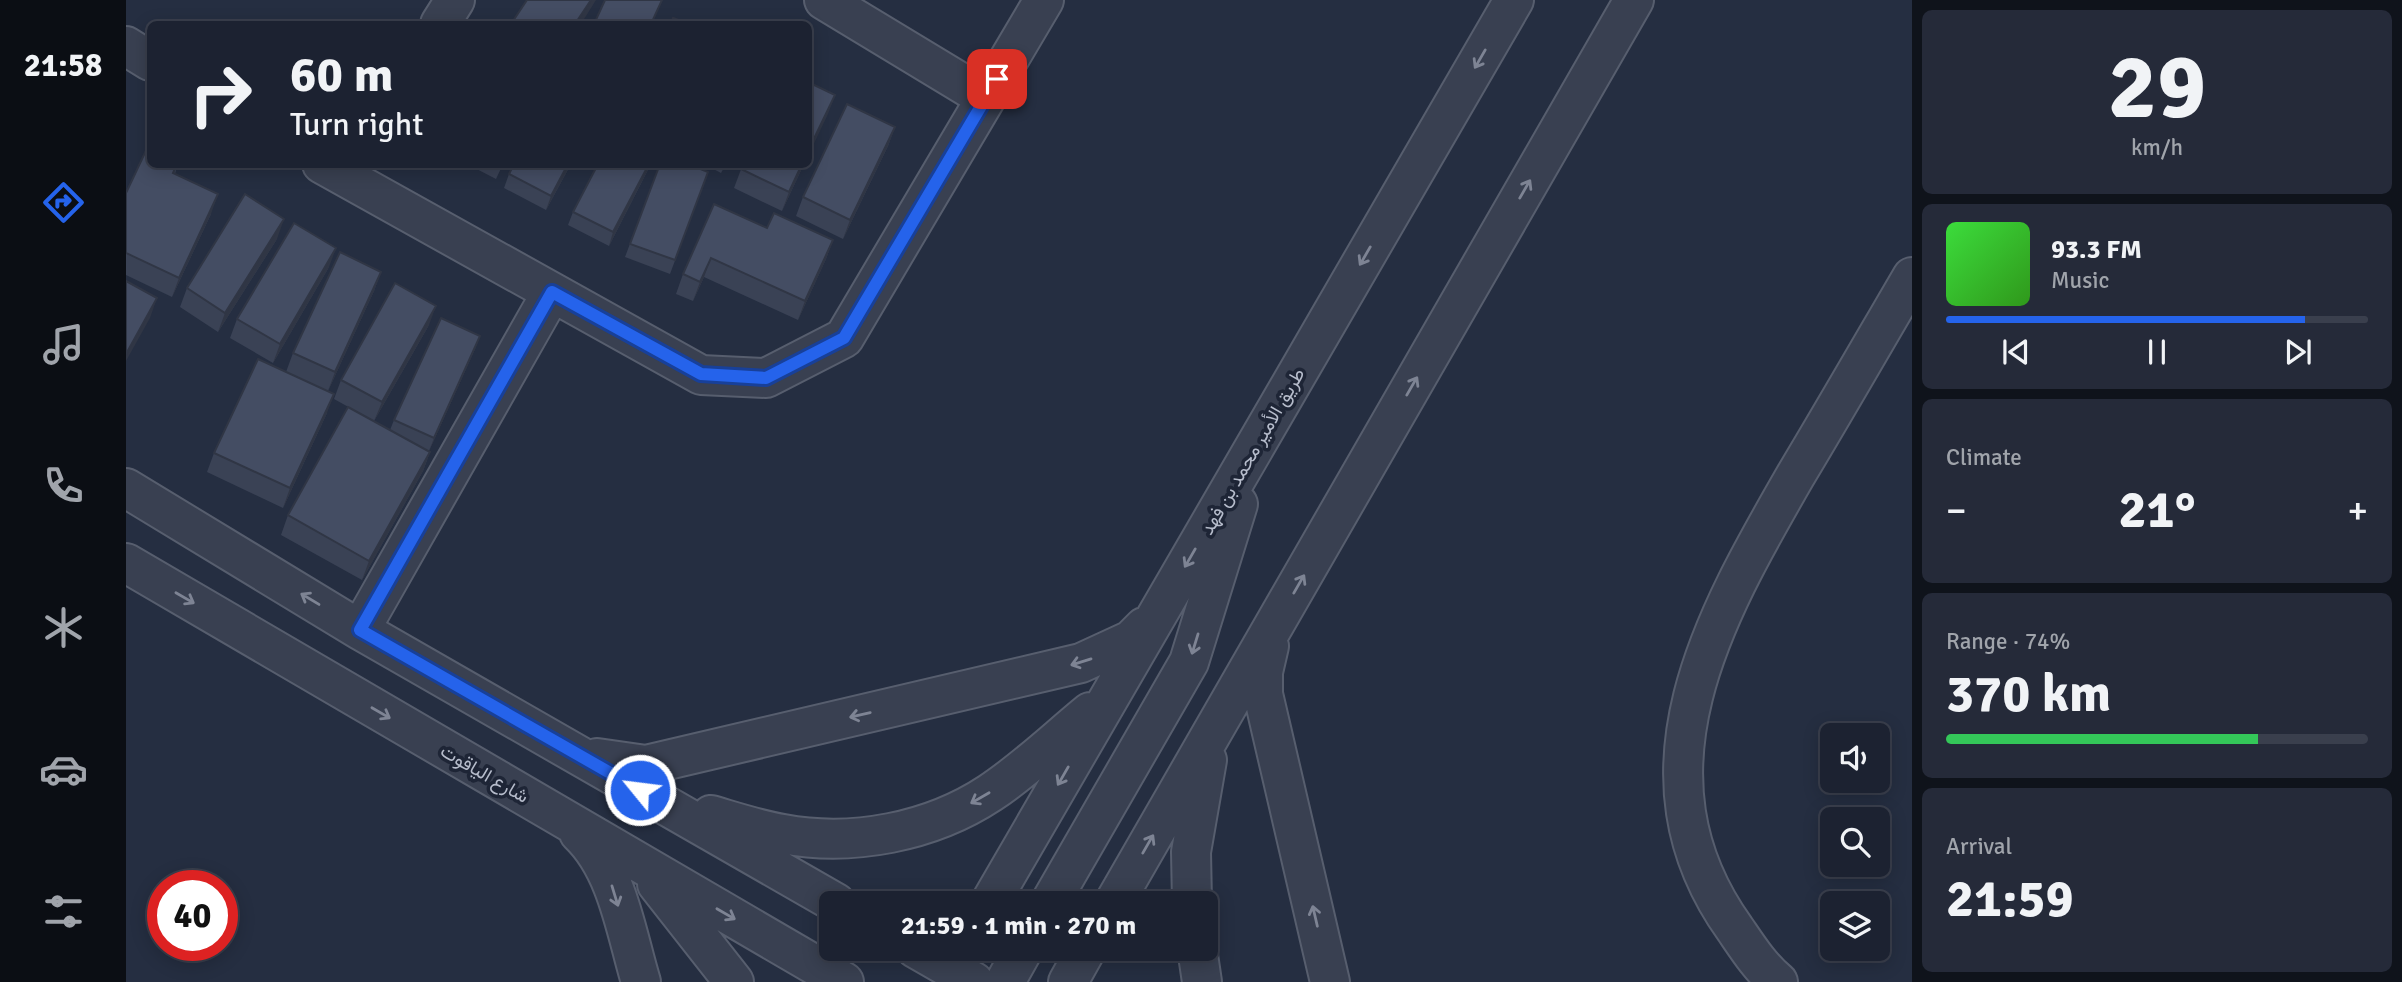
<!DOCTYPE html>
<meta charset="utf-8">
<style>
:root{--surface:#1c2231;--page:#252a39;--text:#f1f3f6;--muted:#a0a4ab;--line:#3a3f4d;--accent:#2563eb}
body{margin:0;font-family:Signika,Vazirmatn,sans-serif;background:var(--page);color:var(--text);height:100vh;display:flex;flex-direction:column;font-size:26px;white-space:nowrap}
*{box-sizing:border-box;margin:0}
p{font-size:23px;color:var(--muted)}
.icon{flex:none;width:38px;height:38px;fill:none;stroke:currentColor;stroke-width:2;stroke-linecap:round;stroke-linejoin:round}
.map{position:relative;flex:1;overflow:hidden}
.sheet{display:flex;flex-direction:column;gap:10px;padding:10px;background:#0f131b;width:490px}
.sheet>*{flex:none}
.banner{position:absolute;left:21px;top:21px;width:665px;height:147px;border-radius:10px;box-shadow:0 4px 18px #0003,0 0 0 2px var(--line);background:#1c2231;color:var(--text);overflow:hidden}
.fabs{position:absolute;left:1694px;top:723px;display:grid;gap:14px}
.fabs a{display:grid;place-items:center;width:70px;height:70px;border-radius:10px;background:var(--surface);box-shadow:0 4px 18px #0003,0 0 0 2px var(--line);font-size:35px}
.speed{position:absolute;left:21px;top:870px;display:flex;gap:14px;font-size:35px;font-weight:700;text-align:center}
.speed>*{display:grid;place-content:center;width:91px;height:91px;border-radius:50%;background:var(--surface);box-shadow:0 4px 18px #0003,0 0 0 2px var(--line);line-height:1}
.speed .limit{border:10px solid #d22;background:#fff;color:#111}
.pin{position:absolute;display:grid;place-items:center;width:60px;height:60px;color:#fff;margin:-30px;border-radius:14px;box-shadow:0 4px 10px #0006}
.me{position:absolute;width:77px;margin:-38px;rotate:299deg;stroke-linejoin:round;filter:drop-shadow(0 0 5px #0008)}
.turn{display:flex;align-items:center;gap:24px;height:147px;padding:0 28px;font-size:32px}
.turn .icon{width:91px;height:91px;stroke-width:2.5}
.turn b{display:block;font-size:49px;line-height:60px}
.big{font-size:52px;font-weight:700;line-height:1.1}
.sheet .widget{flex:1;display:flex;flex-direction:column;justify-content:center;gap:10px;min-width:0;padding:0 24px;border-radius:10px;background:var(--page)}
.sheet .dial{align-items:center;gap:0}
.dial b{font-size:91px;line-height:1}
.song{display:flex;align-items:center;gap:21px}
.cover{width:84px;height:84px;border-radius:10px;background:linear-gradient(135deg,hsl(120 70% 55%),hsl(110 70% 35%))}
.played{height:7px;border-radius:4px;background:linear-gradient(90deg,var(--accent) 85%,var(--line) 85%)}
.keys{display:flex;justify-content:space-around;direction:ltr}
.heat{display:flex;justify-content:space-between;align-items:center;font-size:38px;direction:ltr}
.charge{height:10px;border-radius:5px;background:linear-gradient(90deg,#34c759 74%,var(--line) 0)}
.trip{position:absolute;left:693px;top:891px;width:399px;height:70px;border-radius:10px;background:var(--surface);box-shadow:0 4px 18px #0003,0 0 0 2px var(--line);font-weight:700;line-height:70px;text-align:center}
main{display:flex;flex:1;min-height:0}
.menu{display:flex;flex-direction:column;width:126px;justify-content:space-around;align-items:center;background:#0b0e14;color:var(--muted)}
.menu .icon{width:49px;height:49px}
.menu .on{color:var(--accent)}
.menu b{font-size:32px;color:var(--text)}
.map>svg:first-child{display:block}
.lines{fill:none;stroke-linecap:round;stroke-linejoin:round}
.minor-casing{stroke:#575e6e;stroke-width:42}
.minor{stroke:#394051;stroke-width:38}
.wall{fill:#3a4255}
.shaded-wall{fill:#303645}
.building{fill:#444d63;stroke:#303645;stroke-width:2}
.oneway{stroke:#7e8494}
.route-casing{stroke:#184099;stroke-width:18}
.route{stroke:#2563eb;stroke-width:12}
.labels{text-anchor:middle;stroke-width:7;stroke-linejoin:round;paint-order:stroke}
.street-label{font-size:19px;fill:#b6bccb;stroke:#1e2536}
</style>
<main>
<nav class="menu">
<b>21:58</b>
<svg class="icon on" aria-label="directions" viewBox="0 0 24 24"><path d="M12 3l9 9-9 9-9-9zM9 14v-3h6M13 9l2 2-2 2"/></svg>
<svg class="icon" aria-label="music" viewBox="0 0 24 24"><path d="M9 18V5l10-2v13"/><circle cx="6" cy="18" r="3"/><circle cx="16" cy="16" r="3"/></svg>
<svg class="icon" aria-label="phone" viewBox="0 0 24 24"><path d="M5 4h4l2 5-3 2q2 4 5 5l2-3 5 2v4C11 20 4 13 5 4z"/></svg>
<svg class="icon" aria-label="climate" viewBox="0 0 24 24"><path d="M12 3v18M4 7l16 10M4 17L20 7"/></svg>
<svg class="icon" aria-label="car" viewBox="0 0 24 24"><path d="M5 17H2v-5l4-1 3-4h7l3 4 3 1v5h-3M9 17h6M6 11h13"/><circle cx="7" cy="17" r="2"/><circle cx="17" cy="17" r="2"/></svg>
<svg class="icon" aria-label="filters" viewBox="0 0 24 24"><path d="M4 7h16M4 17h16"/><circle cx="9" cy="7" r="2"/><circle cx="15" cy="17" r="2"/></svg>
</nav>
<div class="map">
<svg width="1786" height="982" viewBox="0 0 1786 982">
<rect width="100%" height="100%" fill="#252e41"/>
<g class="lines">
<defs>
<path id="minor" d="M 698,0 L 860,98
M 314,24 L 329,0
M 0,46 L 24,61
M 196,164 L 575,375 L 640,378 L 718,338 L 918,0
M 0,488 L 234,630 L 710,903
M 0,563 L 718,982
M 234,630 L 426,292
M 1143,646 L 1137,672 L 1137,694 L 1204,982
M 471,758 L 520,765 L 955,663 L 1005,640 L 1018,627
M 585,815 C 609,822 633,830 657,834 C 726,847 805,832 864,793 C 899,770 931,739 964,712
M 453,833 C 492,870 500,933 515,982
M 531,884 L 608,982
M 864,903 L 1388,0
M 924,903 L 1063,662 L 1112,504
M 988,903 L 1508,0
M 1066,903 L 1065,852 L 1081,760
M 789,948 L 848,982
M 1071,948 L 1076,982
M 879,982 L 898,948
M 942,982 L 961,948
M 1652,982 C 1634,967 1622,948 1609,929 C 1497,773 1589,615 1671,473 C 1710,408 1748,342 1786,277"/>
</defs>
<!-- minor casing -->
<use href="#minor" class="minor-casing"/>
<!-- minor -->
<use href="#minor" class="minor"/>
</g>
<!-- wall -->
<path class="wall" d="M 769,127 L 762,146 L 717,239 L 670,216 L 677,197 Z
M 24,164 L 52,164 L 49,174 L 85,214 L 46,297 L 0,275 L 0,193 Z
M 341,164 L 377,164 L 370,179 Z
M 388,164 L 445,164 L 420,210 L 378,188 L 383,174 Z
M 472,164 L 525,164 L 483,246 L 442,225 L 447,212 Z
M 534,164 L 582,172 L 544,274 L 499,257 Z
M 578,164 L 600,164 L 595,173 Z
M 617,164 L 678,164 L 656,211 L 608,188 Z
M 588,204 L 641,228 L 707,240 L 700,259 L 672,320 L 578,277 L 567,301 L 550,294 L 557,274 Z
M 151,239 L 92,332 L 54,307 L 61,288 Z
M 203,267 L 147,363 L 104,338 L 111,319 Z
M 255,272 L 248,291 L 202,391 L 201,413 L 157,508 L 81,472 L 88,453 L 160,372 L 167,353 Z
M 303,325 L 248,421 L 208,399 L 215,380 Z
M 354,336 L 349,349 L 303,451 L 304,452 L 297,471 L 236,580 L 155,535 L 162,515 L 264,430 L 268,420 Z"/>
<!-- shaded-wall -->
<path class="shaded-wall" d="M 465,0 L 470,0 L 455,24 L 449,24 Z
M 709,95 L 702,114 L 682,156 L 682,151 Z
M 769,127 L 762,146 L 717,239 L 724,220 Z
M 442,164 L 445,164 L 420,210 L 425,196 Z
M 523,164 L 525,164 L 483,246 L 487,232 Z
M 676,164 L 678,164 L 656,211 L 663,192 Z
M 92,194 L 85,214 L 46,297 L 53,278 Z
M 158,219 L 151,239 L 92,332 L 99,313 Z
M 707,240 L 700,259 L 672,320 L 679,301 Z
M 210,248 L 203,267 L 147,363 L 154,344 Z
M 585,258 L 578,277 L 567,301 L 574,282 Z
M 255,272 L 248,291 L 202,391 L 209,372 Z
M 31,298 L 24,318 L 0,361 L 0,354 Z
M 310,306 L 303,325 L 248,421 L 256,402 Z
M 354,336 L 349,349 L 303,451 L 308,438 Z
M 208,394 L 201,413 L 157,508 L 164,488 Z
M 304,452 L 297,471 L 236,580 L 243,561 Z"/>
<!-- building -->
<path class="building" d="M 401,0 L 465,0 L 449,24 L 385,24 Z
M 479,0 L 536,0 L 525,24 L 468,24 Z
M 547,18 L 564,24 L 545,24 Z
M 682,82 L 709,95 L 682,151 Z
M 721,104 L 769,127 L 724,220 L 677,197 Z
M 24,142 L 24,164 L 51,164 L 47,173 L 92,194 L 53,278 L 0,253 L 0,193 Z
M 388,164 L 442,164 L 425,196 L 383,174 Z
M 472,164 L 523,164 L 487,232 L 447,212 Z
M 534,164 L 562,164 L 582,172 L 549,260 L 504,244 Z
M 617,164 L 676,164 L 663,192 L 615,169 Z
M 119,194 L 158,219 L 99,313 L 61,288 Z
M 588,204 L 641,228 L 648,213 L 707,240 L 679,301 L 585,258 L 574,282 L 557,274 Z
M 168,223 L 210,248 L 154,344 L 111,319 Z
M 214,252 L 255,272 L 209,372 L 167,353 Z
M 0,281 L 31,298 L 0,354 Z
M 269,283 L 310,306 L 256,402 L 215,380 Z
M 315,318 L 354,336 L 308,438 L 268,420 Z
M 132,359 L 208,394 L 164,488 L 88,453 Z
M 222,407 L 304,452 L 243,561 L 162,515 Z"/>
<!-- one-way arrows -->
<defs><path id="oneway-shaft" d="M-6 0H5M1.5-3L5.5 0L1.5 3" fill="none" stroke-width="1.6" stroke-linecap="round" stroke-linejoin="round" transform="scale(1.75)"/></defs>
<g class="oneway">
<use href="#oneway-shaft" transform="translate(1354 59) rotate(120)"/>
<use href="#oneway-shaft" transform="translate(1399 189) rotate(-60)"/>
<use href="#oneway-shaft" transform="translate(1239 256) rotate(120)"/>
<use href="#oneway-shaft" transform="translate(1286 386) rotate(-60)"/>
<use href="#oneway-shaft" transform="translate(1064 558) rotate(120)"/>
<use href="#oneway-shaft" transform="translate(1173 584) rotate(-60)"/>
<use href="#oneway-shaft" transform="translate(59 598) rotate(30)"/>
<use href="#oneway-shaft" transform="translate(184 599) rotate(-149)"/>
<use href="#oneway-shaft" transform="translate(1069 644) rotate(107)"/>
<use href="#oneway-shaft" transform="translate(955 662) rotate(163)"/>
<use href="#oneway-shaft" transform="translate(255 713) rotate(30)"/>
<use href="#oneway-shaft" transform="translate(734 715) rotate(167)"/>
<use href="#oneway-shaft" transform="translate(937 776) rotate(120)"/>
<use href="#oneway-shaft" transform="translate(854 798) rotate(150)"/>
<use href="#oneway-shaft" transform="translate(1022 844) rotate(-60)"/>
<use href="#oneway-shaft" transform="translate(489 896) rotate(73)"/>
<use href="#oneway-shaft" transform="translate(600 914) rotate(30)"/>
<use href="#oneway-shaft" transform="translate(1189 916) rotate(-103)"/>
</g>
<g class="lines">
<defs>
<path id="route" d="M 514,790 L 234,630 L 426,292 L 575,374 L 640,378 L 718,338 L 871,79"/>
</defs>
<!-- route casing -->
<use href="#route" class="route-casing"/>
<!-- route -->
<use href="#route" class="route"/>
</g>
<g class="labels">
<!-- street labels -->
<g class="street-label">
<text transform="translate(1126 451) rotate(-60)" y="7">طريق الأمير محمد بن فهد</text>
<text transform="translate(359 773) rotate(30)" y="7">شارع الياقوت</text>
</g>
</g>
</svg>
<div class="fabs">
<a><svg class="icon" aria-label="sound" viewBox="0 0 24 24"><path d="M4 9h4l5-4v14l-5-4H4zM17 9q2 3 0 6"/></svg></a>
<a><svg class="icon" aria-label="search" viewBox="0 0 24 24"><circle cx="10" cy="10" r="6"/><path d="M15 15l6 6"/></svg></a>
<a><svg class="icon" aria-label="layers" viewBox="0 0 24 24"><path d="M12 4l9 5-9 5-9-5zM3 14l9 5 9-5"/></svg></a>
</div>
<div class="speed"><div class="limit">40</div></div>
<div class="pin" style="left:871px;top:79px;background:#d93025"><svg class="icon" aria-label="arrive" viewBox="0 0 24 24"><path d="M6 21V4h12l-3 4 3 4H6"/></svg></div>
<svg class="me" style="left:514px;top:790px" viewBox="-20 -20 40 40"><circle r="17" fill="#2563eb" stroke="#fff" stroke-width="3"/><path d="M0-11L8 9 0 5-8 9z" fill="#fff"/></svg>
<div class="trip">21:59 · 1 min · 270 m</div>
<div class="banner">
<div class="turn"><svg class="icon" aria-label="right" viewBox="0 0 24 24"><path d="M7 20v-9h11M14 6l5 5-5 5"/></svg><div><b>60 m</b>Turn right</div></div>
</div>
</div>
<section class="sheet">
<div class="widget dial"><b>29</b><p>km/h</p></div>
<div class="widget">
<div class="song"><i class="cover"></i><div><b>93.3 FM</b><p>Music</p></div></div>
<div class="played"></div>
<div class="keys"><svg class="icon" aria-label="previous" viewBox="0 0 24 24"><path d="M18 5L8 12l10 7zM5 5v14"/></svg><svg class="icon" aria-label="pause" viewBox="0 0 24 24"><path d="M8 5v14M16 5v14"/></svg><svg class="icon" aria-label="next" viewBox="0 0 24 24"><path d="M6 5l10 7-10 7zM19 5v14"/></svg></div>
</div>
<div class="widget"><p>Climate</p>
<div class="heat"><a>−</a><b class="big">21°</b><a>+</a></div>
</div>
<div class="widget"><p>Range · 74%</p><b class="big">370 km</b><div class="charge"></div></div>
<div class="widget"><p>Arrival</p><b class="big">21:59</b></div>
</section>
</main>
